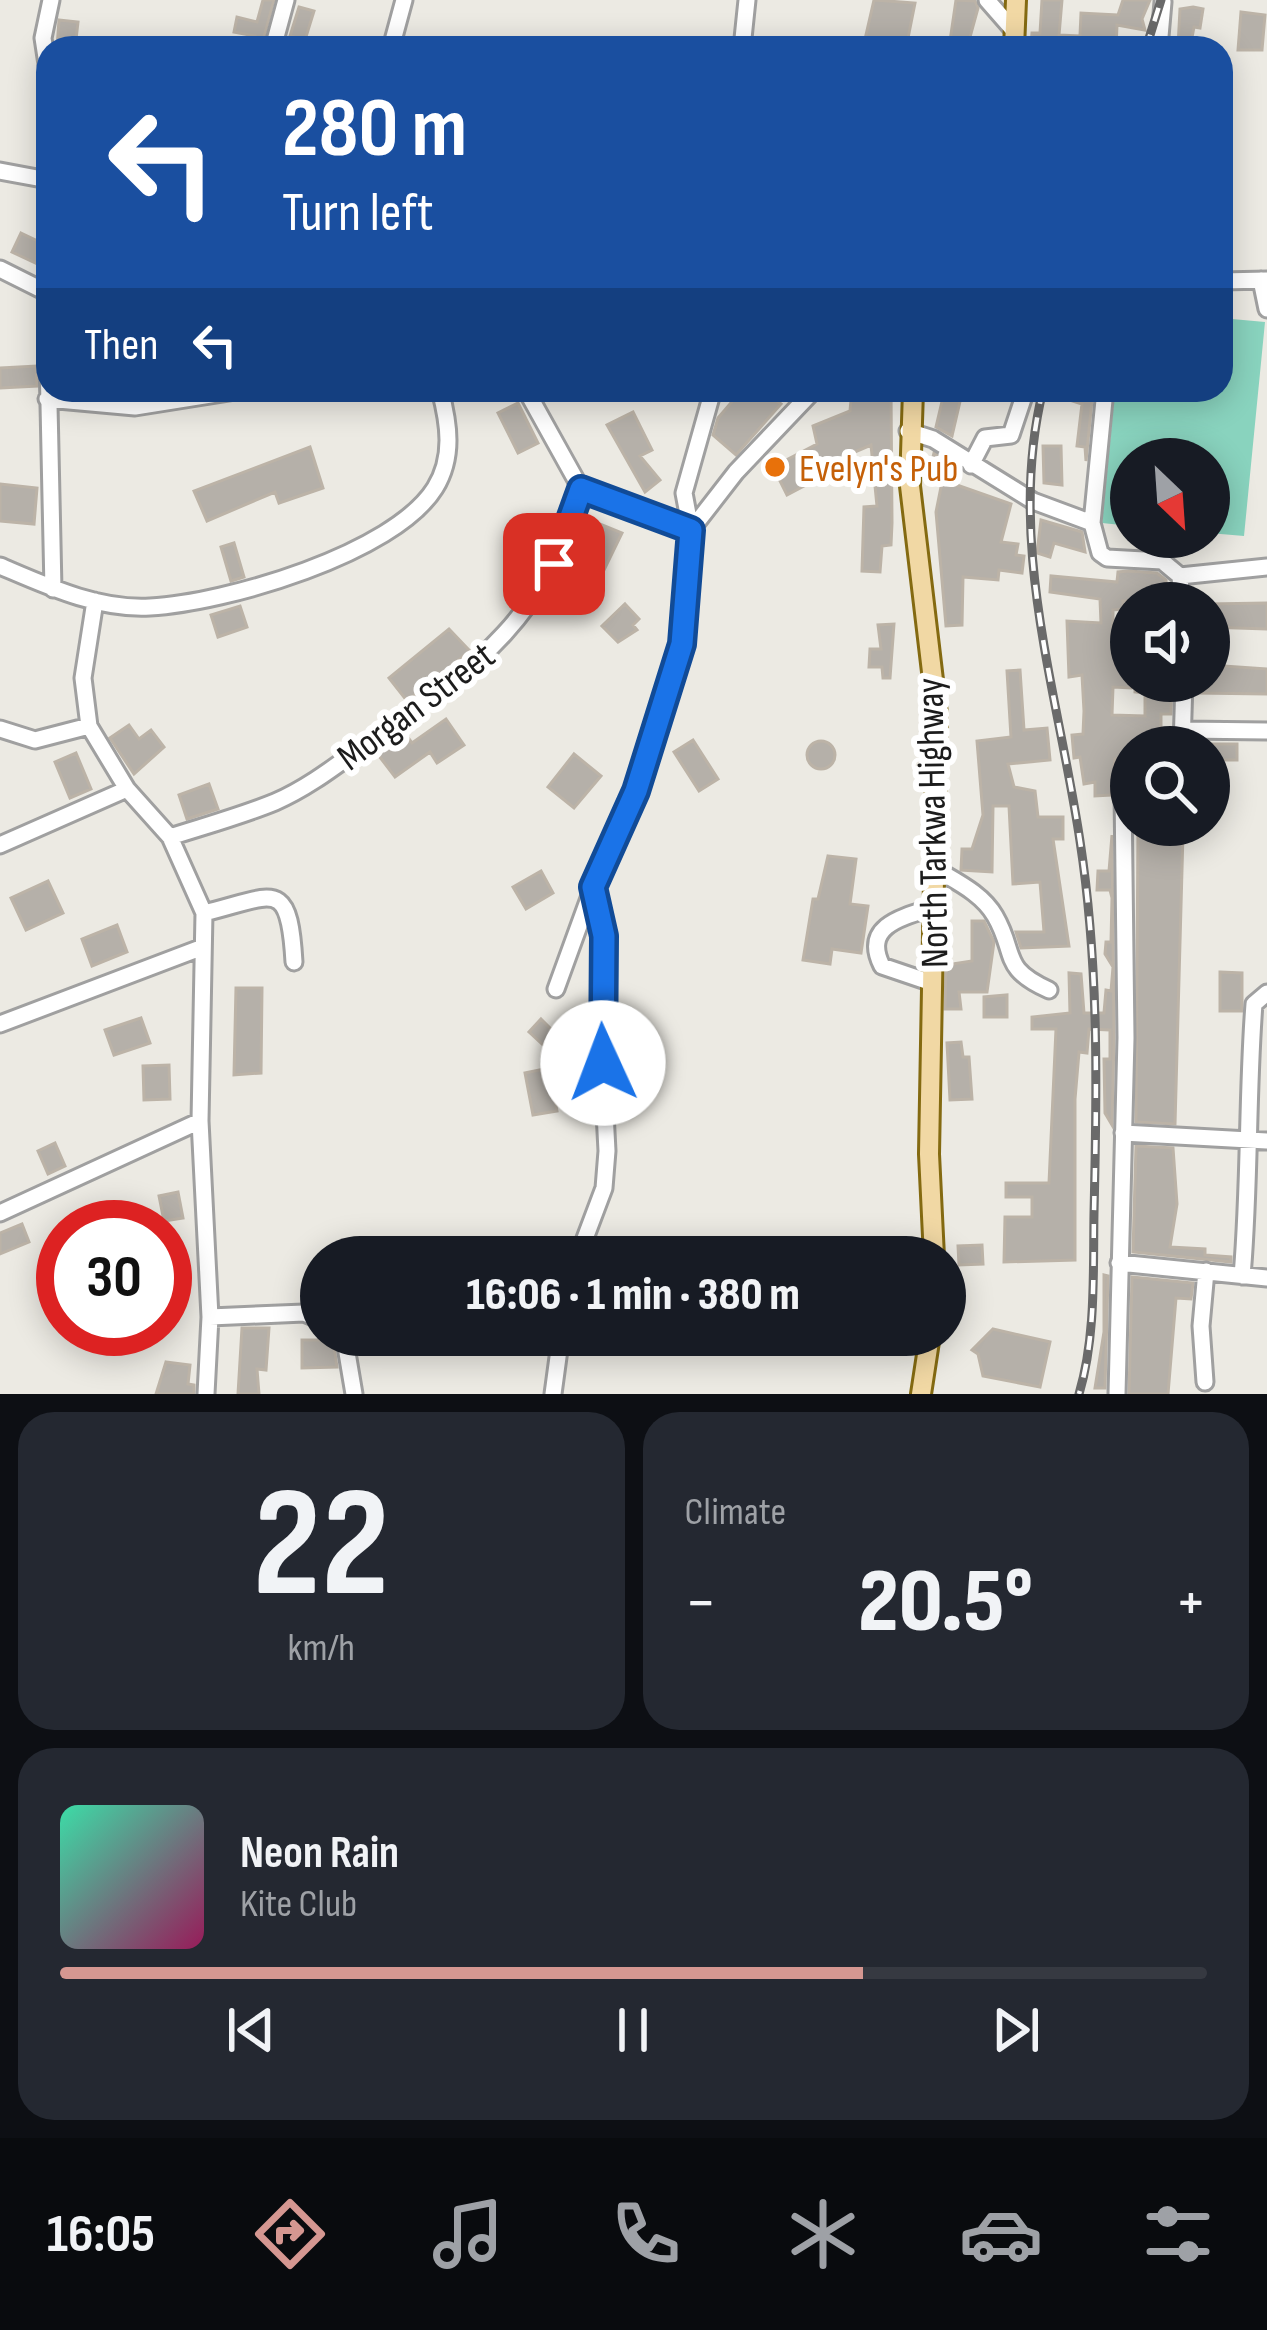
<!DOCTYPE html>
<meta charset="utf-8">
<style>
:root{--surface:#171b24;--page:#242831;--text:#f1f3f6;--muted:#9ea1a6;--line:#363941;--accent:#d59791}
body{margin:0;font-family:"Sofia Sans Condensed",sans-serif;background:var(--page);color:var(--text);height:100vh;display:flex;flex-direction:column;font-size:45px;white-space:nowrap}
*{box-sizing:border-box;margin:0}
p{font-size:39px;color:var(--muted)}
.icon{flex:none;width:66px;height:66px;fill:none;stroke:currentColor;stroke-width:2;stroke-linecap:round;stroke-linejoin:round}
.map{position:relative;height:1394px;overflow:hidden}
.sheet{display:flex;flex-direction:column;gap:18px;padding:18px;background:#0d0f14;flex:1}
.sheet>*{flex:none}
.banner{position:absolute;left:36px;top:36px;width:1197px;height:366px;border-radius:36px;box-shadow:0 6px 30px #0003;background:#1a4fa0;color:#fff;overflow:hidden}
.needle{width:78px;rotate:155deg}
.buttons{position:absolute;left:1110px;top:438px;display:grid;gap:24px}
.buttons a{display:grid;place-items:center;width:120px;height:120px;border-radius:50%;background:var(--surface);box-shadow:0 6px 30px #0003;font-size:60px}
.speed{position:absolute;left:36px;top:1200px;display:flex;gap:24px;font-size:60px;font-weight:700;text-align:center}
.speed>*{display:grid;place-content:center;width:156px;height:156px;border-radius:50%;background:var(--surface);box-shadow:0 6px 30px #0003;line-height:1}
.speed .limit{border:18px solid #d22;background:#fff;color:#111}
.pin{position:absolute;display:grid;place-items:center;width:102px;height:102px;color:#fff;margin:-51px;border-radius:24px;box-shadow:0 6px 18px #0006}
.me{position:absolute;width:132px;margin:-66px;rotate:358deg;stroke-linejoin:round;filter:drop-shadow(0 0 9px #0008)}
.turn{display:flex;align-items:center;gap:42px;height:252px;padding:0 48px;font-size:54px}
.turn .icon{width:156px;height:156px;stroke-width:2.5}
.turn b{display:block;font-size:84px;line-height:102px}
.then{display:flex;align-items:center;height:114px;padding:0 48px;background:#0003;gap:24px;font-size:45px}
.big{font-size:90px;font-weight:800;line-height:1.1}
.sheet .widget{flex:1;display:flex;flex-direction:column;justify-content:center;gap:18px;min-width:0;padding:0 42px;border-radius:36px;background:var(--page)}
.sheet .dial{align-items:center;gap:0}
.dial b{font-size:156px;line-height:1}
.song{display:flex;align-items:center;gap:36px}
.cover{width:144px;height:144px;border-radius:18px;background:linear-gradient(135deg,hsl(160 70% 55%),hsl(330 70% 35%))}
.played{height:12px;border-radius:6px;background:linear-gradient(90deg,var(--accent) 70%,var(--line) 70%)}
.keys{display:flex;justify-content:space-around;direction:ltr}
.heat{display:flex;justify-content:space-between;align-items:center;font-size:66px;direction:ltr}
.sheet .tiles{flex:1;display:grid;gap:18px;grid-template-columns:1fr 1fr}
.widget:last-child{grid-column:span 2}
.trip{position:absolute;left:300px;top:1236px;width:666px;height:120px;border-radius:60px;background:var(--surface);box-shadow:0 6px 30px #0003;font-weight:800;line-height:120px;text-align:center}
.tab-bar{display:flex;height:192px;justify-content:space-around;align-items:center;background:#090b0e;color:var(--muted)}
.tab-bar .icon{width:84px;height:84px}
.tab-bar .active{color:var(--accent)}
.tab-bar b{font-size:54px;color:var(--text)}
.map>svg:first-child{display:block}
.pitch{fill:#89d3be}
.building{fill:#b5b0a9;stroke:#bcb3a7;stroke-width:3}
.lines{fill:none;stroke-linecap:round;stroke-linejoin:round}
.minor-casing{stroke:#a0a0a0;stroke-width:21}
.major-casing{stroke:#846a11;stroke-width:24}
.minor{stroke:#fff;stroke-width:15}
.major{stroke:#f1d8a4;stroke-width:18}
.rail-casing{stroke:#6a6a6a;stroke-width:9}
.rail{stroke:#fff;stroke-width:4.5;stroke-dasharray:14;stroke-linecap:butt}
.route-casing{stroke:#114b97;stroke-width:30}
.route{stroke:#1a73e8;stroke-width:21}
.food-dot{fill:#e8710a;stroke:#fff;stroke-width:4.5}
.labels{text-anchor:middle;stroke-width:12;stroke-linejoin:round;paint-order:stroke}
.food-label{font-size:39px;fill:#c56008;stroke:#fff;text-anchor:start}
.street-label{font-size:39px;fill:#1c1c1c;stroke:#fff}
</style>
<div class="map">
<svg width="1267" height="1394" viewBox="0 0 1267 1394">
<rect width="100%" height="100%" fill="#eceae3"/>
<!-- pitch -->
<path class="pitch" d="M 1221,318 L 1265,322 L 1244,536 L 1209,533 L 1209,459 L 1131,459 L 1131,526 L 1102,523 L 1115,390 L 1221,390 Z"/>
<!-- building -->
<path class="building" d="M 263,0 L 274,0 L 261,48 L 251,48 L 255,36 L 234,32 L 237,17 L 257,22 Z
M 874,0 L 915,3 L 906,48 L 863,48 Z
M 956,0 L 975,1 L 978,8 L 967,48 L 949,48 Z
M 1042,0 L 1062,0 L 1059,35 L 1080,36 L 1081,13 L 1118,15 L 1123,0 L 1150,0 L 1142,19 L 1145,30 L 1117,25 L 1116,48 L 1031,45 L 1032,33 L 1040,33 Z
M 299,7 L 314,11 L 305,40 L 290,36 Z
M 1193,7 L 1203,9 L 1200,28 L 1194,27 L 1190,48 L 1178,47 L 1180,9 Z
M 1241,12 L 1265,15 L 1262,50 L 1238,50 Z
M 59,20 L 78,22 L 75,48 L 57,48 Z
M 21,233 L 48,246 L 48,269 L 12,252 Z
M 36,366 L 37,386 L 0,388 L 0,368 Z
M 742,390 L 764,390 L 781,404 L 736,455 L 713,435 L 718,418 Z
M 852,390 L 891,390 L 892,523 L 891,545 L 882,546 L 880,572 L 862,571 L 864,507 L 877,506 L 871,445 L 815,469 L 819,478 L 787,495 L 773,467 L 817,444 L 813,426 L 850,411 Z
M 1039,390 L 1093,390 L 1086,461 L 1085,447 L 1077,446 L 1082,404 Z
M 944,393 L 961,397 L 952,436 L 936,427 Z
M 518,403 L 538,443 L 518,453 L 498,413 Z
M 633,412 L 652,450 L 640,456 L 660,480 L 645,492 L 607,425 Z
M 1043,446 L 1061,446 L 1062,485 L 1044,483 Z
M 310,447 L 323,488 L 279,503 L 275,492 L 207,521 L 194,491 Z
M 934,453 L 959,469 L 954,484 L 1011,504 L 1001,542 L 1018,544 L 1016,555 L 1024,556 L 1022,573 L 999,570 L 998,580 L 963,577 L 962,625 L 946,626 L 936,512 L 944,472 L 930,469 Z
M 0,484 L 37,488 L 34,524 L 0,521 Z
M 585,518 L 622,533 L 604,570 L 571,554 Z
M 1041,520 L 1082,532 L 1085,552 L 1054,543 L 1050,557 L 1037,553 Z
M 234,543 L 244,577 L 231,581 L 221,547 Z
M 1129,571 L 1157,573 L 1166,580 L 1167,599 L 1123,601 L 1123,609 L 1113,610 L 1113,643 L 1131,644 L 1131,688 L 1113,687 L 1112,715 L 1145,716 L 1145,693 L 1135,692 L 1135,681 L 1172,681 L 1171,714 L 1161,714 L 1161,747 L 1131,747 L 1131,759 L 1115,759 L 1111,795 L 1095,796 L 1095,782 L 1084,784 L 1080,757 L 1074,758 L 1072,735 L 1083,734 L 1084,711 L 1082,675 L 1069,677 L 1067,621 L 1101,623 L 1100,599 L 1050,592 L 1051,576 L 1117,582 L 1118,572 Z
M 1267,603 L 1267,629 L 1209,627 L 1209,604 Z
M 625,604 L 639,619 L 633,625 L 637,630 L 618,642 L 602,626 Z
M 240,606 L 247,627 L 218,637 L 211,615 Z
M 894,624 L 890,678 L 883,678 L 882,667 L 869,667 L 870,649 L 881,649 L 878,625 Z
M 449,629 L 470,651 L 407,701 L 389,678 Z
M 1209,665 L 1267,669 L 1267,694 L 1196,693 L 1196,681 L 1209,681 Z
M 1020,670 L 1024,730 L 1047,728 L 1050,760 L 1008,764 L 1014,787 L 1035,791 L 1038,817 L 1063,817 L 1063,839 L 1053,839 L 1069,946 L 1021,948 L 1016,932 L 1044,932 L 1040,882 L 1013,884 L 1009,806 L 993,806 L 992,872 L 961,870 L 962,849 L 972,849 L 983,815 L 977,741 L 1011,737 L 1007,671 Z
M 446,719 L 464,745 L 437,763 L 430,752 L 395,777 L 376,752 L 404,732 L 412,743 Z
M 129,725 L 139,739 L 151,730 L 164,747 L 134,774 L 110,738 Z
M 693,740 L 718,779 L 699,791 L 674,752 Z
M807 755a14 14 0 1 1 28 0a14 14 0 1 1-28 0Z
M 1210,744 L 1237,744 L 1237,760 L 1222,760 L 1222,785 L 1209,785 Z
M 76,753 L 91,789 L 70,798 L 55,762 Z
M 574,754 L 601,776 L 574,808 L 548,787 Z
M 209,784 L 218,809 L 187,819 L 179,795 Z
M 1138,825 L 1183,833 L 1175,1124 L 1136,1122 Z
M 1112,835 L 1114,1038 L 1112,1125 L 1105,1113 L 1104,1059 L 1110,1059 L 1110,1030 L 1089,1029 L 1087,1053 L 1079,1052 L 1075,1099 L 1075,1260 L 1004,1262 L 1005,1217 L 1032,1217 L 1032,1197 L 1006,1197 L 1006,1183 L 1049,1183 L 1056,1029 L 1032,1029 L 1032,1017 L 1070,1013 L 1069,973 L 1081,974 L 1084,1013 L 1104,1013 L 1106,990 L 1111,991 L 1113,967 L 1105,954 L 1106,942 L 1111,942 L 1112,898 L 1110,890 L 1097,890 L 1098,871 L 1109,871 Z
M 828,856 L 856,859 L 850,904 L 868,906 L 861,953 L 832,949 L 830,964 L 803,960 L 813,899 L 818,899 Z
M 541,871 L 553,893 L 526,909 L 513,887 Z
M 48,881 L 63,913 L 26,930 L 11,898 Z
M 972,921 L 984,921 L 994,942 L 987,992 L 959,992 L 961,1009 L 945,1009 L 946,965 L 972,961 Z
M 117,925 L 127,952 L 92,966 L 82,939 Z
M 1220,972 L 1242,973 L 1242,1011 L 1220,1011 Z
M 236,988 L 262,988 L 261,1073 L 234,1075 Z
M 1007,995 L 1007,1017 L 984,1017 L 984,997 Z
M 141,1018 L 150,1043 L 114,1055 L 105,1030 Z
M 541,1019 L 552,1030 L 563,1019 L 577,1033 L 555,1056 L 529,1032 Z
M 961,1042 L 963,1057 L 969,1057 L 972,1099 L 950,1100 L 947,1043 Z
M 169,1065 L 170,1099 L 144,1100 L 143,1066 Z
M 549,1068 L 557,1111 L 533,1115 L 525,1073 Z
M 55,1143 L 65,1166 L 48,1174 L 38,1151 Z
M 1136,1146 L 1173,1148 L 1177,1204 L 1170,1247 L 1205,1249 L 1205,1255 L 1231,1257 L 1231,1262 L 1133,1252 Z
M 178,1192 L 183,1218 L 164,1221 L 159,1196 Z
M 22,1224 L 29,1242 L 0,1254 L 0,1233 Z
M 982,1245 L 983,1264 L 959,1265 L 958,1246 Z
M 1104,1275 L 1108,1276 L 1105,1388 L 1095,1388 L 1104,1332 Z
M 1132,1277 L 1193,1283 L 1191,1299 L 1176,1298 L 1168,1394 L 1129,1394 Z
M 242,1328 L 269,1328 L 266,1370 L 257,1369 L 259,1394 L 238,1394 Z
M 993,1329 L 1050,1342 L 1040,1387 L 983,1376 L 978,1354 L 972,1350 Z
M 302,1340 L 333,1340 L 337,1367 L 302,1368 Z
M 166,1362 L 190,1365 L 188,1384 L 194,1385 L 194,1394 L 156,1394 Z"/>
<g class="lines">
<defs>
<path id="minor" d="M 987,0 L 1015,32
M 273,48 L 286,0
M 391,48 L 404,0
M 742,48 L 747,0
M 1159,48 L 1163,2
M 48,71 L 43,38 L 51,0
M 0,171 L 48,180
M 0,269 L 48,293
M 1261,280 L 1267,309
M 1221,281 L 1267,280
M 48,359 L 53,589
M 526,390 L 581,489 L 691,530
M 47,399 L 135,407 L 242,390
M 908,431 L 933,439 L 1033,501 L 1092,523 L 1100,553 L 1107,558 L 1162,561 L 1180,576
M 971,465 L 985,438 L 1011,435 L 1026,390
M 1092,523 L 1105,390
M 691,530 L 736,472 L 814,390
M 0,566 C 47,586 98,610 150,607 C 225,603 394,554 435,488 C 454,457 449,424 440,390
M 95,601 L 83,678 L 89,726 L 127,789 L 170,837 L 204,913 L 200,1121 L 210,1317 L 206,1394
M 1182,603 L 1180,576 L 1267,567
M 0,729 L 35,740 L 89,726
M 1184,730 L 1267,731
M 1182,747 L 1184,681
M 170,837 C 204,826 241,816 275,802 C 312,786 343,760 376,737 C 476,669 550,612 581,489
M 0,845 L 127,789
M 934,868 C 955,881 982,893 995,916 C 1017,954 1000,968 1049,990
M 932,908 C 902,917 862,926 882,966 L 932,983
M 204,913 C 274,896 289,876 294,962
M 556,989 L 592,890
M 0,1024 L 203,947
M 1123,1133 L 1267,1141
M 0,1213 L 200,1121
M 578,1257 L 604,1188 L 607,1151 L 600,1015 L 604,936 L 593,888 L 636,791 L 682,645 L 691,530 L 684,493 L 713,390
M 1119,1263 L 1267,1278
M 1242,1276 C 1250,1185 1247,1095 1254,1004 L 1267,993
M 210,1317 L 304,1313 L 321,1320
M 344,1335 L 354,1394
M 1205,1382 L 1201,1326 L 1206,1271
M 553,1394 L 561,1335
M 1117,1394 L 1126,1038 L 1123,792 L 1131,781"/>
<path id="major" d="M 1014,48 L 1016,0
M 913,390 L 910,486 L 937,714 L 929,1154 L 934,1257
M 921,1394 L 930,1335"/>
</defs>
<!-- minor casing -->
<use href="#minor" class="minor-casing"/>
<!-- major casing -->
<use href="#major" class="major-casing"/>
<!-- minor -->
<use href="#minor" class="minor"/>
<!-- major -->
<use href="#major" class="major"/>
<defs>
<path id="rail" d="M 1146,48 L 1161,0
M 1043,390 C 1006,540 1058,693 1080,841 C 1099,965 1097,1088 1094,1213 C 1093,1272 1096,1337 1079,1394"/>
</defs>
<!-- rail casing -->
<use href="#rail" class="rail-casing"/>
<!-- rail -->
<use href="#rail" class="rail"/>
</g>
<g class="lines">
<defs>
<path id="route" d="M 554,564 L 581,489 L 691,530 L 682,644 L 636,791 L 593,887 L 604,936 L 603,1063"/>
</defs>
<!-- route casing -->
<use href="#route" class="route-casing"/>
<!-- route -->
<use href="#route" class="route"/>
</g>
<!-- markers -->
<circle class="food-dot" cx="775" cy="467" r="12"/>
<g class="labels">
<!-- food labels -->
<g class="food-label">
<text x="799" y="481">Evelyn's Pub</text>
</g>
<!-- street labels -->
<g class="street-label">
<text transform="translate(415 705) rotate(-37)" y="14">Morgan Street</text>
<text transform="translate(931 823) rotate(-91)" y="14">North Tarkwa Highway</text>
</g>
</g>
</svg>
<div class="buttons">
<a><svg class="needle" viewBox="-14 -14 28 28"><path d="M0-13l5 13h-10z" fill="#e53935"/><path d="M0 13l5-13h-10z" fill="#9ea1a6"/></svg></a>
<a><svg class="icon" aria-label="sound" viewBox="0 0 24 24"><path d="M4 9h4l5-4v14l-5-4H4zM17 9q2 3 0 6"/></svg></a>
<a><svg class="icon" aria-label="search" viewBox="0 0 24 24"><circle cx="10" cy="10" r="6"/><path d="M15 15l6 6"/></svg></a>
</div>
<div class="speed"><div class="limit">30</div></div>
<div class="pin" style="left:554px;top:564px;background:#d93025"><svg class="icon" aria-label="arrive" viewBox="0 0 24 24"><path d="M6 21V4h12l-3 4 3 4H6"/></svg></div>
<svg class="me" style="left:603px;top:1063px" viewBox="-20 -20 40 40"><circle r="19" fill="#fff"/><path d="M0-13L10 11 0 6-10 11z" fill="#1a73e8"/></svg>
<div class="trip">16:06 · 1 min · 380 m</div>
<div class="banner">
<div class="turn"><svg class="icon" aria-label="left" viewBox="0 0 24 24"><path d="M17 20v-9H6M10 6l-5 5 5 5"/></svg><div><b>280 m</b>Turn left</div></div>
<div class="then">Then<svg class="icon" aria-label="left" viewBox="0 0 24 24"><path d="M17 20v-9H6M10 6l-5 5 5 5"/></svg></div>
</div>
</div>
<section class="sheet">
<div class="tiles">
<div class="widget dial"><b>22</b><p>km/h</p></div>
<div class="widget"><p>Climate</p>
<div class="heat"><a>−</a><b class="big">20.5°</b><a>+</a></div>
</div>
<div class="widget">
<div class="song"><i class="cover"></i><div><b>Neon Rain</b><p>Kite Club</p></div></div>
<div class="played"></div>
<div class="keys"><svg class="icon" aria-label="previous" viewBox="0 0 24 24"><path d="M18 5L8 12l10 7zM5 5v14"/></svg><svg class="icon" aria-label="pause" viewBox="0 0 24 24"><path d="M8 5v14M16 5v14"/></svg><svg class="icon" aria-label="next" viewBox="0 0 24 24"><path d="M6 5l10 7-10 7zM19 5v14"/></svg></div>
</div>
</div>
</section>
<nav class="tab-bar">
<b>16:05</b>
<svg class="icon active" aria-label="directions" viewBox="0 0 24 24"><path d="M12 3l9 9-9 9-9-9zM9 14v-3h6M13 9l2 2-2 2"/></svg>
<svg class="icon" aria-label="music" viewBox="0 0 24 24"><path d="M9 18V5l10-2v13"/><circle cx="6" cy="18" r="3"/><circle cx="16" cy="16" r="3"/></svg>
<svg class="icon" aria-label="phone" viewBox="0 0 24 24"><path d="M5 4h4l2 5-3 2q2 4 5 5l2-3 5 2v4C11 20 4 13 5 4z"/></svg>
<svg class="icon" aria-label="climate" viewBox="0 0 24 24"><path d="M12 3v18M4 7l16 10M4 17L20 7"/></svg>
<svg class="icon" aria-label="car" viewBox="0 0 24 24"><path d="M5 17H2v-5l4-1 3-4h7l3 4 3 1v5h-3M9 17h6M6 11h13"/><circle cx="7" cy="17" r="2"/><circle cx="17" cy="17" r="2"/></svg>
<svg class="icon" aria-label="filters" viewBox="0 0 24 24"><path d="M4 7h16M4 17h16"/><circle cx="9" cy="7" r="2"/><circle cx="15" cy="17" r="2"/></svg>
</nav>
